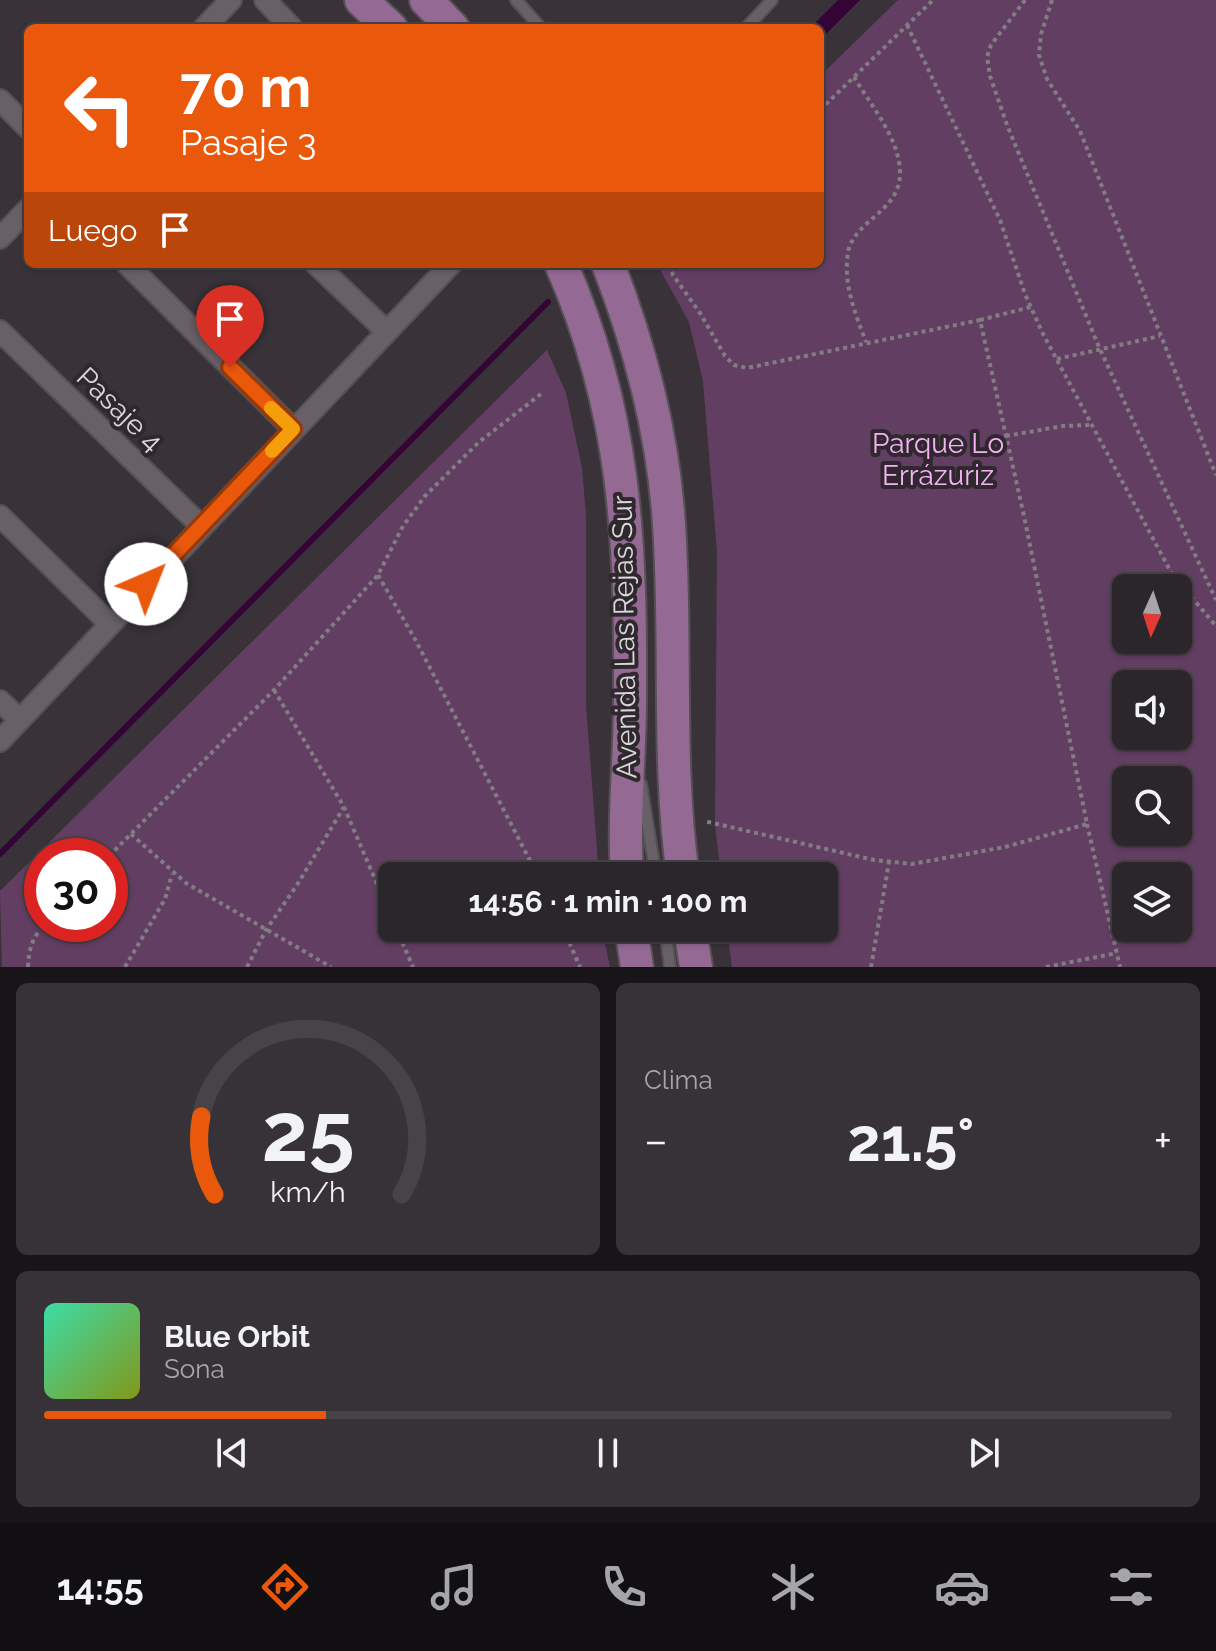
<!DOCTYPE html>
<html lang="es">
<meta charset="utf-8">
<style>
:root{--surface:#2b262b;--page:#373237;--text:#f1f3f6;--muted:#a6a5a9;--line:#474347;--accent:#ea580c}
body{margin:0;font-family:Raleway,sans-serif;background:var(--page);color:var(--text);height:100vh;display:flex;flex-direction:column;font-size:30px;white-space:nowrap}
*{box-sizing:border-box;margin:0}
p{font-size:26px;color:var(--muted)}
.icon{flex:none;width:44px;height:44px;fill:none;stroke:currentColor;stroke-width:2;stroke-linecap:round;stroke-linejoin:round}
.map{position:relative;height:967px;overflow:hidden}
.panel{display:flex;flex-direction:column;gap:16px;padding:16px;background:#181518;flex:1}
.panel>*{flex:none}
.hud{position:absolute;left:24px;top:24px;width:800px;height:244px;border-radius:12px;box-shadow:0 2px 6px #0004,0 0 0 2px var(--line);background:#ea580c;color:#fff;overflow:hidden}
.needle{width:52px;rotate:183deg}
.fabs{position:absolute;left:1112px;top:574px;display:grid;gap:16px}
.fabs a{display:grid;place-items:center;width:80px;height:80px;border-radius:12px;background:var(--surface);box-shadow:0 2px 6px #0004,0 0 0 2px var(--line);font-size:40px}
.speed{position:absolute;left:24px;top:838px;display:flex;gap:16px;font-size:40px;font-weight:700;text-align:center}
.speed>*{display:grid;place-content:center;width:104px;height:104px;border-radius:50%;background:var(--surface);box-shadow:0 2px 6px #0004,0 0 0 2px var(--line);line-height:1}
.speed .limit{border:12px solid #d22;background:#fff;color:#111}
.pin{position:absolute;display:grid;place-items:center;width:68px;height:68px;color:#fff;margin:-82px -34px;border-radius:50% 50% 50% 0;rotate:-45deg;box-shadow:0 0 8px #0007}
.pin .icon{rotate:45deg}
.me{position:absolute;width:88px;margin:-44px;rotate:44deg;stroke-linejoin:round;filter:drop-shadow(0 0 6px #0008)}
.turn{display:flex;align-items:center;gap:28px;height:168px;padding:0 24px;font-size:36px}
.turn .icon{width:104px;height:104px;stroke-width:2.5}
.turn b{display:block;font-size:56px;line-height:68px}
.then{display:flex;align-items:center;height:76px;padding:0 24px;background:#0003;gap:16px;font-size:30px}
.big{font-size:60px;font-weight:700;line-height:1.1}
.panel .card{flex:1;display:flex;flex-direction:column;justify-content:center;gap:12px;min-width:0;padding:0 28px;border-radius:12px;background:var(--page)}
.panel .dial{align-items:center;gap:0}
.dial svg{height:208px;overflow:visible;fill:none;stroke:var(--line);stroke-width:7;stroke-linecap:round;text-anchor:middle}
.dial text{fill:var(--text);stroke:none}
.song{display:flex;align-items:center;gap:24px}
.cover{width:96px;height:96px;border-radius:12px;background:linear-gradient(135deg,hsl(160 70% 55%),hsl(70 70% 35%))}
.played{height:8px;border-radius:4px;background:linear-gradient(90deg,var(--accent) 25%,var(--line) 25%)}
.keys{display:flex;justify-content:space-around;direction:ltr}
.heat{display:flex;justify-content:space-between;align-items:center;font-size:44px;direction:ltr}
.panel .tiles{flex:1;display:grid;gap:16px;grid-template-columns:1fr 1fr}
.card:last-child{grid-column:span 2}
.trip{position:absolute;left:378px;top:862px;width:460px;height:80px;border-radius:12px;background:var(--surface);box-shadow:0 2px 6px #0004,0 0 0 2px var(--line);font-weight:700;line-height:80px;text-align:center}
.tab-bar{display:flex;height:128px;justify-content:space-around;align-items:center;background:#110f11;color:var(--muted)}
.tab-bar .icon{width:56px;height:56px}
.tab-bar .current{color:var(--accent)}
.tab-bar b{font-size:36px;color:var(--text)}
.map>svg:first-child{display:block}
.green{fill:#633e63;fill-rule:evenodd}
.water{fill:#350437}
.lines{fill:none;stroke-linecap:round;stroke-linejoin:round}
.stream{stroke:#350437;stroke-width:6}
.lane-casing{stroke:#545054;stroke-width:14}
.street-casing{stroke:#545054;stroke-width:24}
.primary-casing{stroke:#545054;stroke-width:36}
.path{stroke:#827d82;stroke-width:4;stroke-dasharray:4 4;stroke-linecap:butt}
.lane{stroke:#676167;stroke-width:10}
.street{stroke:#676167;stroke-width:20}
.primary{stroke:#946994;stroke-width:32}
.route-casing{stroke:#983908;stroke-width:20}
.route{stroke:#ea580c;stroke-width:14}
.slow{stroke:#f59e0b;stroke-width:14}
.labels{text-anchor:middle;stroke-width:8;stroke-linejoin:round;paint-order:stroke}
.street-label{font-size:28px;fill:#dbd8db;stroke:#2f292e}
.park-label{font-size:28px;fill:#f7aff7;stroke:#2f292e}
</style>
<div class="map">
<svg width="1216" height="967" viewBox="0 0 1216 967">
<rect width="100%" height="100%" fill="#393339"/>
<!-- green -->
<path class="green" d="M 898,0 L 1216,0 L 1216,967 L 732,967 L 727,928 L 824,928 L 824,876 L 721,876 L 715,825 L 717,551 L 703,381 L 689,322 L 657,264 L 820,264 L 820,76 ZM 1178,588 L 1178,640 L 1126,640 L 1126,588 ZM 1178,684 L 1178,736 L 1126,736 L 1126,684 ZM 1178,780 L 1178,832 L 1126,832 L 1126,780 ZM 1178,876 L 1178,928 L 1126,928 L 1126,876 Z
M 547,350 L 566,393 L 582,468 L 586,515 L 586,705 L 599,876 L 392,876 L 392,928 L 602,928 L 610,967 L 2,967 L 0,891 ZM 110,856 L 110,924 L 42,924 L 42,856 Z"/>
<!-- water -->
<path class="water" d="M 838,0 L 860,0 L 820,40 L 820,28 L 810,28 Z"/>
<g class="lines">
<!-- stream -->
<path class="stream" d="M 0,854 L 548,302"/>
<defs>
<path id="lane" d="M 516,0 L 541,28
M 746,28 L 772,0
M 641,784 L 656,876
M 665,928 L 670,967"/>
<path id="street" d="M 265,0 L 292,28
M 204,28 L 231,0
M 0,100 L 28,128
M 0,238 L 28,209
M 127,264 L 293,429
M 316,264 L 386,331
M 0,331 L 201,526
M 0,516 L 109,623
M 0,701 L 19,719
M 0,741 L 451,264"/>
<path id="primary" d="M 361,0 L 391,28
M 426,0 L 453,28
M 561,264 C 626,411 631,542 630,699 C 630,758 623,817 627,876
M 608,264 C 639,344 661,426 668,511 C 678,633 666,755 683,876
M 631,928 L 637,967
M 690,928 L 696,967"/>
</defs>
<!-- lane casing -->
<use href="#lane" class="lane-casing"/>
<!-- street casing -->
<use href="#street" class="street-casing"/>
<!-- primary casing -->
<use href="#primary" class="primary-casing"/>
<!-- path -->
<path class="path" d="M 1025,0 L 991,45 L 987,57 L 990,76 L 1007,125 L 1099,347 L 1216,600
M 1052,0 L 1041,34 L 1039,55 L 1047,79 L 1080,131 L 1216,475
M 907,25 L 1000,220 L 1025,294 L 1043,334 L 1172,574 L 1216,626
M 854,77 C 870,104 899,138 900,171 C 902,211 854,220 848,252 C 843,284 855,313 866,342
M 820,110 L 933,0
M 670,264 L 673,275 L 700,313 L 725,356 L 734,365 L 747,368 L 980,320 L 1024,516 L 1087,824 L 1005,847 L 912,864 L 874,860 L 704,821
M 980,320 L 1031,307
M 1057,359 L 1160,336
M 1006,436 L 1063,426 L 1091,425
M 378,575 L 416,641 L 538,876
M 274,690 L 344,807 L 392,919
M 1087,824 L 1120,967
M 131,834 L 186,883 L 331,967
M 109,856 L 274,690 L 378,575 L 403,526 L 425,496 L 479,442 L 541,394
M 396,928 L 413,967
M 563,928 L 580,967
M 28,967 C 29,948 32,938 45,924
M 125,967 L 165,899 L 172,874
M 247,967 L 266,930 L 297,885 L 344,807
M 871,967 L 889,862
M 1046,967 L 1117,953"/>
<!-- lane -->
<use href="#lane" class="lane"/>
<!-- street -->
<use href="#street" class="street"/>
<!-- primary -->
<use href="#primary" class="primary"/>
</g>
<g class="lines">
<defs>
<path id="route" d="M 146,584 L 293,429 L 230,367"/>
</defs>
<!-- route casing -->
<use href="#route" class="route-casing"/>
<!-- route -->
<use href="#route" class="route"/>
<!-- slow -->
<path class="slow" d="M 271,408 L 293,429 L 272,451"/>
</g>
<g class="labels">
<!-- street labels -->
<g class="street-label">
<text transform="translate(120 409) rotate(44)" y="10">Pasaje 4</text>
<text transform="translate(624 637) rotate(-91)" y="10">Avenida Las Rejas Sur</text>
</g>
<!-- park labels -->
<g class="park-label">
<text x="938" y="453">Parque Lo<tspan x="938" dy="32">Errázuriz</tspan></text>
</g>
</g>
</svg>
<div class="fabs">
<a><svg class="needle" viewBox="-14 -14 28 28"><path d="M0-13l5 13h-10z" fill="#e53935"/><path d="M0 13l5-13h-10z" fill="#a6a5a9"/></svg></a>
<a><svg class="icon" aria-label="sound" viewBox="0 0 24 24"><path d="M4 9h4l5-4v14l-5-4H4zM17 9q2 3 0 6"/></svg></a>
<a><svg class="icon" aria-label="search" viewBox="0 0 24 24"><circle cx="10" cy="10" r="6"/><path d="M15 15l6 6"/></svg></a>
<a><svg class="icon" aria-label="layers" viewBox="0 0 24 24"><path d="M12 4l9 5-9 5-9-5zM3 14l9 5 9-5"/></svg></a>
</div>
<div class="speed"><div class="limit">30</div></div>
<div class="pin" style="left:230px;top:367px;background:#d93025"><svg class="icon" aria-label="arrive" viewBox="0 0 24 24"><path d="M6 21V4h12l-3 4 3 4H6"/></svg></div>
<svg class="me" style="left:146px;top:584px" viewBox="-20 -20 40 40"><circle r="19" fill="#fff"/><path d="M0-13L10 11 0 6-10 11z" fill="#ea580c"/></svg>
<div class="trip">14:56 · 1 min · 100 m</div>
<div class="hud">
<div class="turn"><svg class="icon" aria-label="left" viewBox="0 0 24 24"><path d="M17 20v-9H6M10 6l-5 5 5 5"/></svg><div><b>70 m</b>Pasaje 3</div></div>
<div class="then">Luego<svg class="icon" aria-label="arrive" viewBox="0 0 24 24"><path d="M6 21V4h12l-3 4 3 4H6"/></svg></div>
</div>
</div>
<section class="panel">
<div class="tiles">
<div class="card dial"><svg viewBox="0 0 100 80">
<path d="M14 69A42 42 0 1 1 86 69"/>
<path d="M14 69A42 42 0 0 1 9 39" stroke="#ea580c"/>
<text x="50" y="56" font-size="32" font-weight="700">25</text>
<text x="50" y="72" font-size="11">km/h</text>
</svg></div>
<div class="card"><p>Clima</p>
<div class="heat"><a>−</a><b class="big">21.5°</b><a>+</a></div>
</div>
<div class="card">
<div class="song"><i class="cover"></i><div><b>Blue Orbit</b><p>Sona</p></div></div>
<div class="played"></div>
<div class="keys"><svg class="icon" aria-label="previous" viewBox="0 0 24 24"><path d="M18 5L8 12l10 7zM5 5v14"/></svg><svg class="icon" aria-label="pause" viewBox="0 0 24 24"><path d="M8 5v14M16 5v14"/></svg><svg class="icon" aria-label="next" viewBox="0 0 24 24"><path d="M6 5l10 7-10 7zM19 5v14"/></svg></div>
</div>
</div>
</section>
<nav class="tab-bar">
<b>14:55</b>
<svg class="icon current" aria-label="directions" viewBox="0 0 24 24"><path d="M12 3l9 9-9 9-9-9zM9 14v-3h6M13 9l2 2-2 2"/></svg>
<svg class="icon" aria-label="music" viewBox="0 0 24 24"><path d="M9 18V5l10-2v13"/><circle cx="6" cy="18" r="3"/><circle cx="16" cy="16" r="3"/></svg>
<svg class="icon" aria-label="phone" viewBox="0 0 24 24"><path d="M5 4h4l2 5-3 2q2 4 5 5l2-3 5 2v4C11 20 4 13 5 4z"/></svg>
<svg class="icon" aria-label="climate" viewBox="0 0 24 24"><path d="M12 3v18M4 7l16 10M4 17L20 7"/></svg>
<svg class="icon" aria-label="car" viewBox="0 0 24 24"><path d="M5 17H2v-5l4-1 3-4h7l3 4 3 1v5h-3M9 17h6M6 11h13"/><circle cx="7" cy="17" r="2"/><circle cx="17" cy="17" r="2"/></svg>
<svg class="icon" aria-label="filters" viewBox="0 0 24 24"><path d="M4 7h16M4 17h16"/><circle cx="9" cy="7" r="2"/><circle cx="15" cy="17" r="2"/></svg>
</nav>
